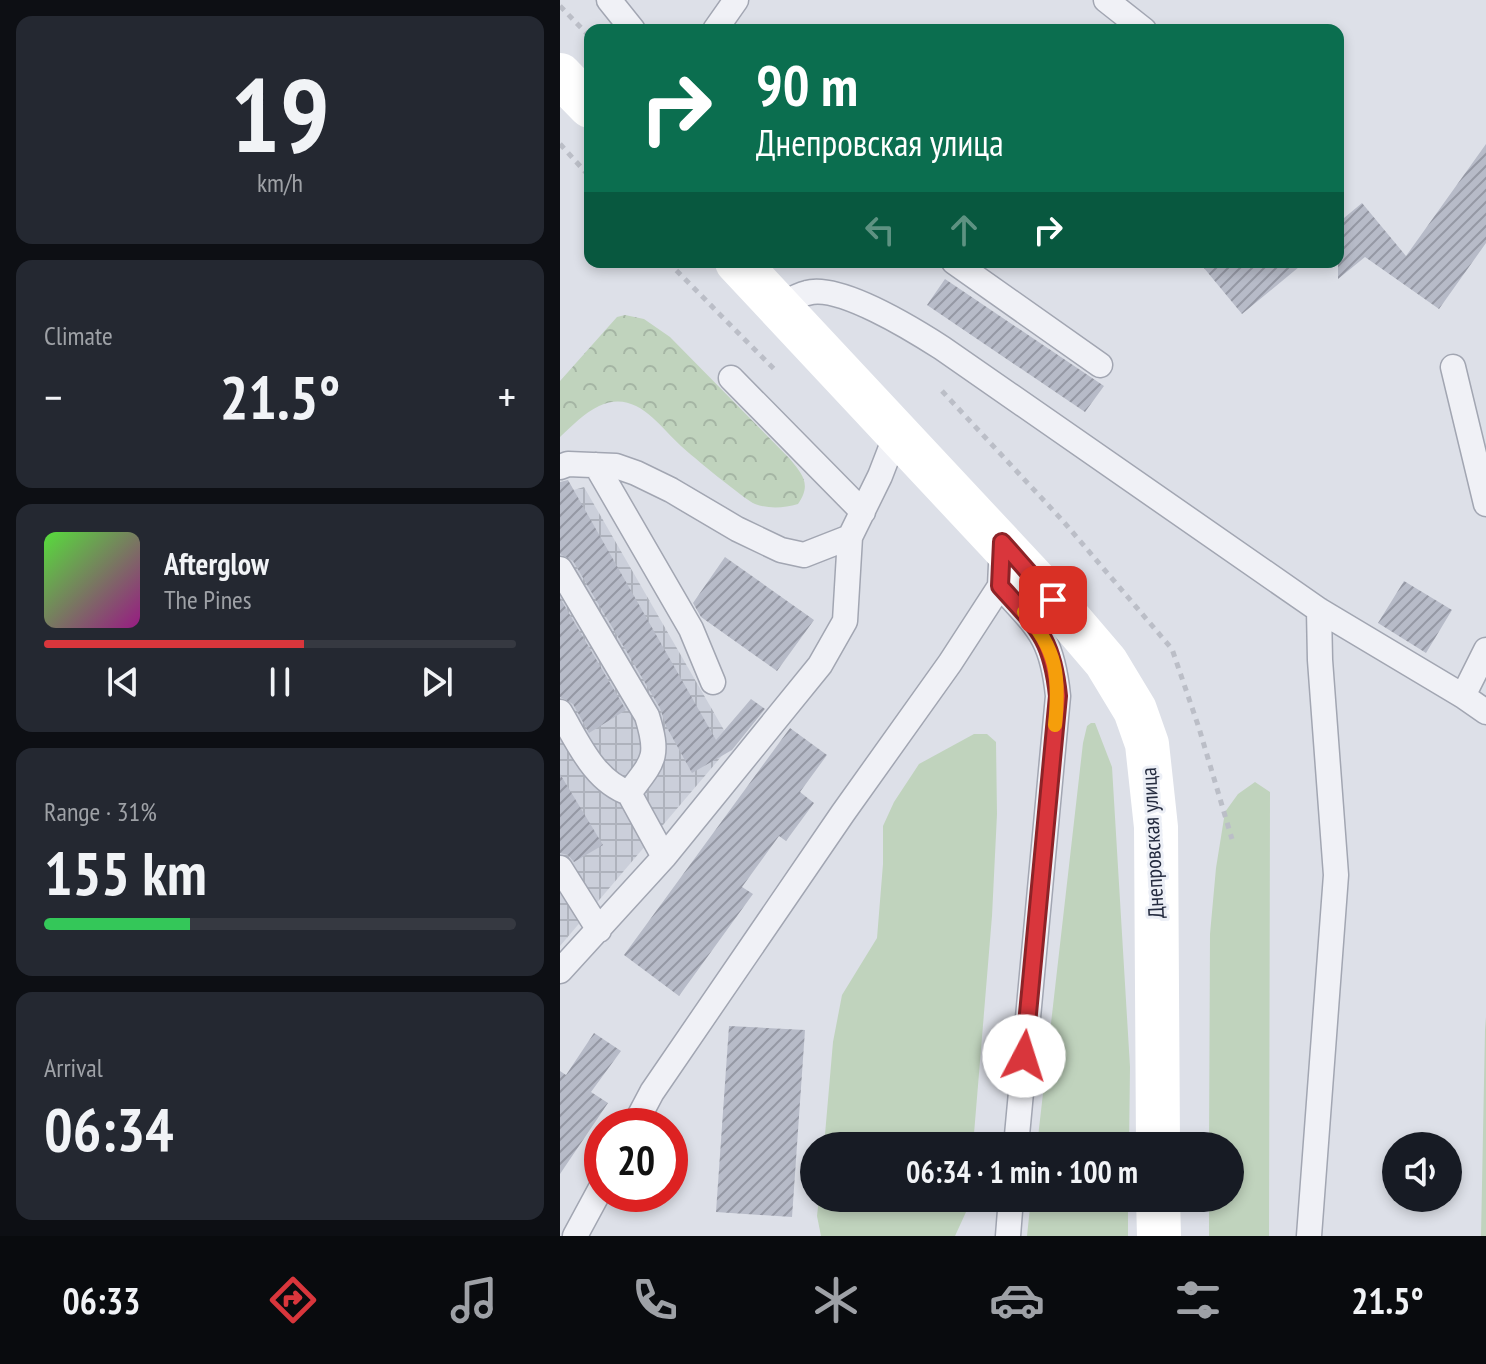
<!DOCTYPE html>
<meta charset="utf-8">
<style>
:root{--surface:#171b24;--page:#242831;--text:#f1f3f6;--muted:#9ea1a6;--line:#363941;--accent:#d9363c}
body{margin:0;font-family:"PT Sans Narrow",sans-serif;background:var(--page);color:var(--text);height:100vh;display:flex;flex-direction:column;font-size:30px;white-space:nowrap}
*{box-sizing:border-box;margin:0}
p{font-size:26px;color:var(--muted)}
.icon{flex:none;width:44px;height:44px;fill:none;stroke:currentColor;stroke-width:2;stroke-linecap:round;stroke-linejoin:round}
.map{position:relative;flex:1;overflow:hidden}
.panel{display:flex;flex-direction:column;gap:16px;padding:16px;background:#0d0f14;width:560px}
.panel>*{flex:none}
.top-card{position:absolute;left:24px;top:24px;width:760px;height:244px;border-radius:16px;box-shadow:0 4px 12px #0003;background:#0b6e4f;color:#fff;overflow:hidden}
.controls{position:absolute;left:822px;top:1132px;display:grid;gap:16px}
.controls a{display:grid;place-items:center;width:80px;height:80px;border-radius:50%;background:var(--surface);box-shadow:0 4px 12px #0003;font-size:40px}
.speed{position:absolute;left:24px;top:1108px;display:flex;gap:16px;font-size:40px;font-weight:700;text-align:center}
.speed>*{display:grid;place-content:center;width:104px;height:104px;border-radius:50%;background:var(--surface);box-shadow:0 4px 12px #0003;line-height:1}
.speed .limit{border:12px solid #d22;background:#fff;color:#111}
.pin{position:absolute;display:grid;place-items:center;width:68px;height:68px;color:#fff;margin:-34px;border-radius:16px;box-shadow:0 4px 12px #0006}
.me{position:absolute;width:88px;margin:-44px;rotate:5deg;stroke-linejoin:round;filter:drop-shadow(0 0 6px #0008)}
.turn{display:flex;align-items:center;gap:28px;height:168px;padding:0 40px;font-size:36px}
.turn .icon{width:104px;height:104px;stroke-width:2.5}
.turn b{display:block;font-size:56px;line-height:68px}
.lanes{display:flex;align-items:center;height:76px;padding:0 40px;background:#0003;justify-content:center;gap:40px;direction:ltr}
.lanes .off{opacity:.35}
.big{font-size:60px;font-weight:600;line-height:1.1}
.panel .tile{flex:1;display:flex;flex-direction:column;justify-content:center;gap:12px;min-width:0;padding:0 28px;border-radius:16px;background:var(--page)}
.panel .dial{align-items:center;gap:0}
.dial b{font-size:104px;line-height:1}
.song{display:flex;align-items:center;gap:24px}
.cover{width:96px;height:96px;border-radius:12px;background:linear-gradient(135deg,hsl(110 70% 55%),hsl(310 70% 35%))}
.played{height:8px;border-radius:4px;background:linear-gradient(90deg,var(--accent) 55%,var(--line) 55%)}
.keys{display:flex;justify-content:space-around;direction:ltr}
.heat{display:flex;justify-content:space-between;align-items:center;font-size:44px;direction:ltr}
.charge{height:12px;border-radius:6px;background:linear-gradient(90deg,#34c759 31%,var(--line) 0)}
.trip{position:absolute;left:240px;top:1132px;width:444px;height:80px;border-radius:40px;background:var(--surface);box-shadow:0 4px 12px #0003;font-weight:600;line-height:80px;text-align:center}
.tabs{display:flex;height:128px;justify-content:space-around;align-items:center;background:#090b0e;color:var(--muted)}
.tabs .icon{width:56px;height:56px}
.tabs .active{color:var(--accent)}
.tabs b{font-size:36px;color:var(--text)}
main{display:flex;flex:1;min-height:0}
.map>svg:first-child{display:block}
.industrial{fill:url(#industrial-grid)}
.grass{fill:#c0d3bd}
.forest{fill:url(#forest-crowns)}
.building{fill:url(#building-hatch)}
.lines{fill:none;stroke-linecap:round;stroke-linejoin:round}
.lane-casing{stroke:#a2a6b2;stroke-width:27}
.path{stroke:#bbbec7;stroke-width:5;stroke-dasharray:6 6;stroke-linecap:butt}
.lane{stroke:#f0f1f6;stroke-width:24}
.secondary{stroke:#fff;stroke-width:44}
.route-casing{stroke:#8d2327;stroke-width:20}
.route{stroke:#d9363c;stroke-width:14}
.slow{stroke:#f59e0b;stroke-width:14}
.labels{text-anchor:middle;stroke-width:6;stroke-linejoin:round;paint-order:stroke}
.street-label{font-size:22px;fill:#252c40;stroke:#eceff6}
</style>
<main>
<section class="panel">
<div class="tile dial"><b>19</b><p>km/h</p></div>
<div class="tile"><p>Climate</p>
<div class="heat"><a>−</a><b class="big">21.5°</b><a>+</a></div>
</div>
<div class="tile">
<div class="song"><i class="cover"></i><div><b>Afterglow</b><p>The Pines</p></div></div>
<div class="played"></div>
<div class="keys"><svg class="icon" aria-label="previous" viewBox="0 0 24 24"><path d="M18 5L8 12l10 7zM5 5v14"/></svg><svg class="icon" aria-label="pause" viewBox="0 0 24 24"><path d="M8 5v14M16 5v14"/></svg><svg class="icon" aria-label="next" viewBox="0 0 24 24"><path d="M6 5l10 7-10 7zM19 5v14"/></svg></div>
</div>
<div class="tile"><p>Range · 31%</p><b class="big">155 km</b><div class="charge"></div></div>
<div class="tile"><p>Arrival</p><b class="big">06:34</b></div>
</section>
<div class="map">
<svg width="926" height="1236" viewBox="0 0 926 1236">
<defs>
<pattern id="industrial-grid" width="8" height="8" patternUnits="userSpaceOnUse" patternTransform="scale(2)"><rect width="8" height="8" fill="#cbcfda"/><path d="M0 4h8M4 0v8" fill="none" stroke="#aeb2bc"/></pattern>
<pattern id="forest-crowns" width="20" height="18" patternUnits="userSpaceOnUse" patternTransform="scale(2)"><rect width="20" height="18" fill="#c0d3bd"/><path d="M2 6a3 3 0 1 1 6 0M12 15a3 3 0 1 1 6 0" fill="none" stroke="#a5b5a4"/></pattern>
<pattern id="building-hatch" width="6" height="6" patternUnits="userSpaceOnUse" patternTransform="scale(2)"><rect width="6" height="6" fill="#b7bbc8"/><path d="M-1 1l2-2M0 6l6-6M5 7l2-2" fill="none" stroke="#9598a4"/></pattern>
</defs>
<rect width="100%" height="100%" fill="#dde0e8"/>
<!-- industrial -->
<path class="industrial" d="M 24,487 L 172,744 L 0,946 L 0,494 Z"/>
<!-- grass -->
<path class="grass" d="M 531,723 L 535,723 L 552,767 L 570,1067 L 569,1146 L 477,1146 L 523,743 L 527,726 Z
M 414,734 L 427,734 L 436,742 L 437,814 L 432,916 L 413,1146 L 264,1146 L 273,1042 L 282,995 L 317,938 L 323,864 L 323,826 L 334,802 L 359,764 Z
M 695,782 L 710,792 L 709,1236 L 649,1236 L 649,1198 L 670,1198 L 670,1146 L 649,1146 L 650,934 L 656,868 L 665,812 L 678,794 Z
M 926,1017 L 926,1236 L 921,1236 L 925,1030 Z
M 259,1198 L 408,1198 L 406,1212 L 395,1236 L 261,1236 L 257,1216 Z
M 471,1198 L 568,1198 L 568,1236 L 467,1236 Z"/>
<!-- forest -->
<path class="forest" d="M 65,315 L 84,319 L 110,337 L 230,459 C 244,476 251,485 238,504 C 224,508 209,509 195,504 C 184,499 132,456 121,446 C 98,425 76,389 39,406 C 24,413 12,426 0,437 L 0,381 L 57,317 Z"/>
<!-- building -->
<path class="building" d="M 926,144 L 926,243 L 879,309 L 805,257 L 778,279 L 778,223 L 802,203 L 846,256 Z
M 639,262 L 745,262 L 682,314 Z
M 385,279 L 544,386 L 525,412 L 367,305 Z
M 8,480 L 156,740 L 191,699 L 205,709 L 172,750 L 132,773 L 106,726 L 100,708 L 13,561 L 0,554 L 0,482 Z
M 165,557 L 254,620 L 217,671 L 141,617 L 133,603 Z
M 844,581 L 892,610 L 866,653 L 818,623 Z
M 0,598 L 66,710 L 29,733 L 13,704 L 0,697 Z
M 230,728 L 267,755 L 240,792 L 254,803 L 226,841 L 219,836 L 182,887 L 193,894 L 119,996 L 64,955 Z
M 0,774 L 43,845 L 14,862 L 8,855 L 0,853 Z
M 169,1026 L 245,1030 L 232,1217 L 156,1212 Z
M 34,1033 L 61,1051 L 31,1092 L 48,1103 L 0,1174 L 0,1071 L 6,1075 Z"/>
<g class="lines">
<defs>
<path id="lane" d="M 49,0 L 73,30
M 546,0 L 584,30
M 155,30 L 176,0
M 394,262 L 540,365
M 219,307 C 227,302 237,295 247,293 C 279,283 354,330 382,348 L 759,610 L 903,696 L 926,712
M 893,367 L 926,504
M 171,378 L 303,512
M 36,465 L 131,629 L 153,682
M 0,467 L 8,464 L 56,466 L 76,473 L 111,490 L 177,529 L 221,550 L 244,555 L 290,537 L 320,476 L 337,432
M 0,569 L 87,716 C 100,758 93,761 69,793
M 440,586 C 478,628 492,637 498,696 L 456,1146
M 903,696 L 926,650
M 0,712 C 18,742 34,781 69,793 L 104,857
M 0,868 L 39,930
M 0,971 L 104,857 L 260,665 L 285,621 L 290,537
M 74,1126 L 92,1092 L 283,813 L 390,663 L 440,586 L 442,544
M 15,1236 L 42,1186
M 448,1236 L 451,1198
M 749,1236 L 776,875 L 760,660 L 759,610"/>
</defs>
<!-- lane casing -->
<use href="#lane" class="lane-casing"/>
<!-- path -->
<path class="path" d="M 0,6 L 30,37
M 0,144 L 30,177
M 108,262 L 214,369
M 382,391 L 503,521 L 612,649 L 639,728 L 672,839"/>
<!-- lane -->
<use href="#lane" class="lane"/>
<!-- secondary -->
<path class="secondary" d="M 0,75 L 30,106
M 177,262 L 493,600 L 546,662 L 575,710 L 587,744 L 596,827 L 598,1146
M 598,1198 L 599,1236"/>
</g>
<g class="lines">
<defs>
<path id="route" d="M 464,1056 L 498,696 C 492,638 478,628 440,586 L 442,542 L 493,600"/>
</defs>
<!-- route casing -->
<use href="#route" class="route-casing"/>
<!-- route -->
<use href="#route" class="route"/>
<!-- slow -->
<path class="slow" d="M 464,612 C 497,649 500,677 495,725"/>
</g>
<g class="labels">
<!-- street labels -->
<g class="street-label">
<text transform="translate(592 843) rotate(-93)" y="8">Днепровская улица</text>
</g>
</g>
</svg>
<div class="controls">
<a><svg class="icon" aria-label="sound" viewBox="0 0 24 24"><path d="M4 9h4l5-4v14l-5-4H4zM17 9q2 3 0 6"/></svg></a>
</div>
<div class="speed"><div class="limit">20</div></div>
<div class="pin" style="left:493px;top:600px;background:#d93025"><svg class="icon" aria-label="arrive" viewBox="0 0 24 24"><path d="M6 21V4h12l-3 4 3 4H6"/></svg></div>
<svg class="me" style="left:464px;top:1056px" viewBox="-20 -20 40 40"><circle r="19" fill="#fff"/><path d="M0-13L10 11 0 6-10 11z" fill="#d9363c"/></svg>
<div class="trip">06:34 · 1 min · 100 m</div>
<div class="top-card">
<div class="turn"><svg class="icon" aria-label="right" viewBox="0 0 24 24"><path d="M7 20v-9h11M14 6l5 5-5 5"/></svg><div><b>90 m</b>Днепровская улица</div></div>
<div class="lanes"><svg class="icon off" aria-label="left" viewBox="0 0 24 24"><path d="M17 20v-9H6M10 6l-5 5 5 5"/></svg><svg class="icon off" aria-label="ahead" viewBox="0 0 24 24"><path d="M12 20V5M6 11l6-6 6 6"/></svg><svg class="icon" aria-label="right" viewBox="0 0 24 24"><path d="M7 20v-9h11M14 6l5 5-5 5"/></svg></div>
</div>
</div>
</main>
<nav class="tabs">
<b>06:33</b>
<svg class="icon active" aria-label="directions" viewBox="0 0 24 24"><path d="M12 3l9 9-9 9-9-9zM9 14v-3h6M13 9l2 2-2 2"/></svg>
<svg class="icon" aria-label="music" viewBox="0 0 24 24"><path d="M9 18V5l10-2v13"/><circle cx="6" cy="18" r="3"/><circle cx="16" cy="16" r="3"/></svg>
<svg class="icon" aria-label="phone" viewBox="0 0 24 24"><path d="M5 4h4l2 5-3 2q2 4 5 5l2-3 5 2v4C11 20 4 13 5 4z"/></svg>
<svg class="icon" aria-label="climate" viewBox="0 0 24 24"><path d="M12 3v18M4 7l16 10M4 17L20 7"/></svg>
<svg class="icon" aria-label="car" viewBox="0 0 24 24"><path d="M5 17H2v-5l4-1 3-4h7l3 4 3 1v5h-3M9 17h6M6 11h13"/><circle cx="7" cy="17" r="2"/><circle cx="17" cy="17" r="2"/></svg>
<svg class="icon" aria-label="filters" viewBox="0 0 24 24"><path d="M4 7h16M4 17h16"/><circle cx="9" cy="7" r="2"/><circle cx="15" cy="17" r="2"/></svg>
<b>21.5°</b>
</nav>
